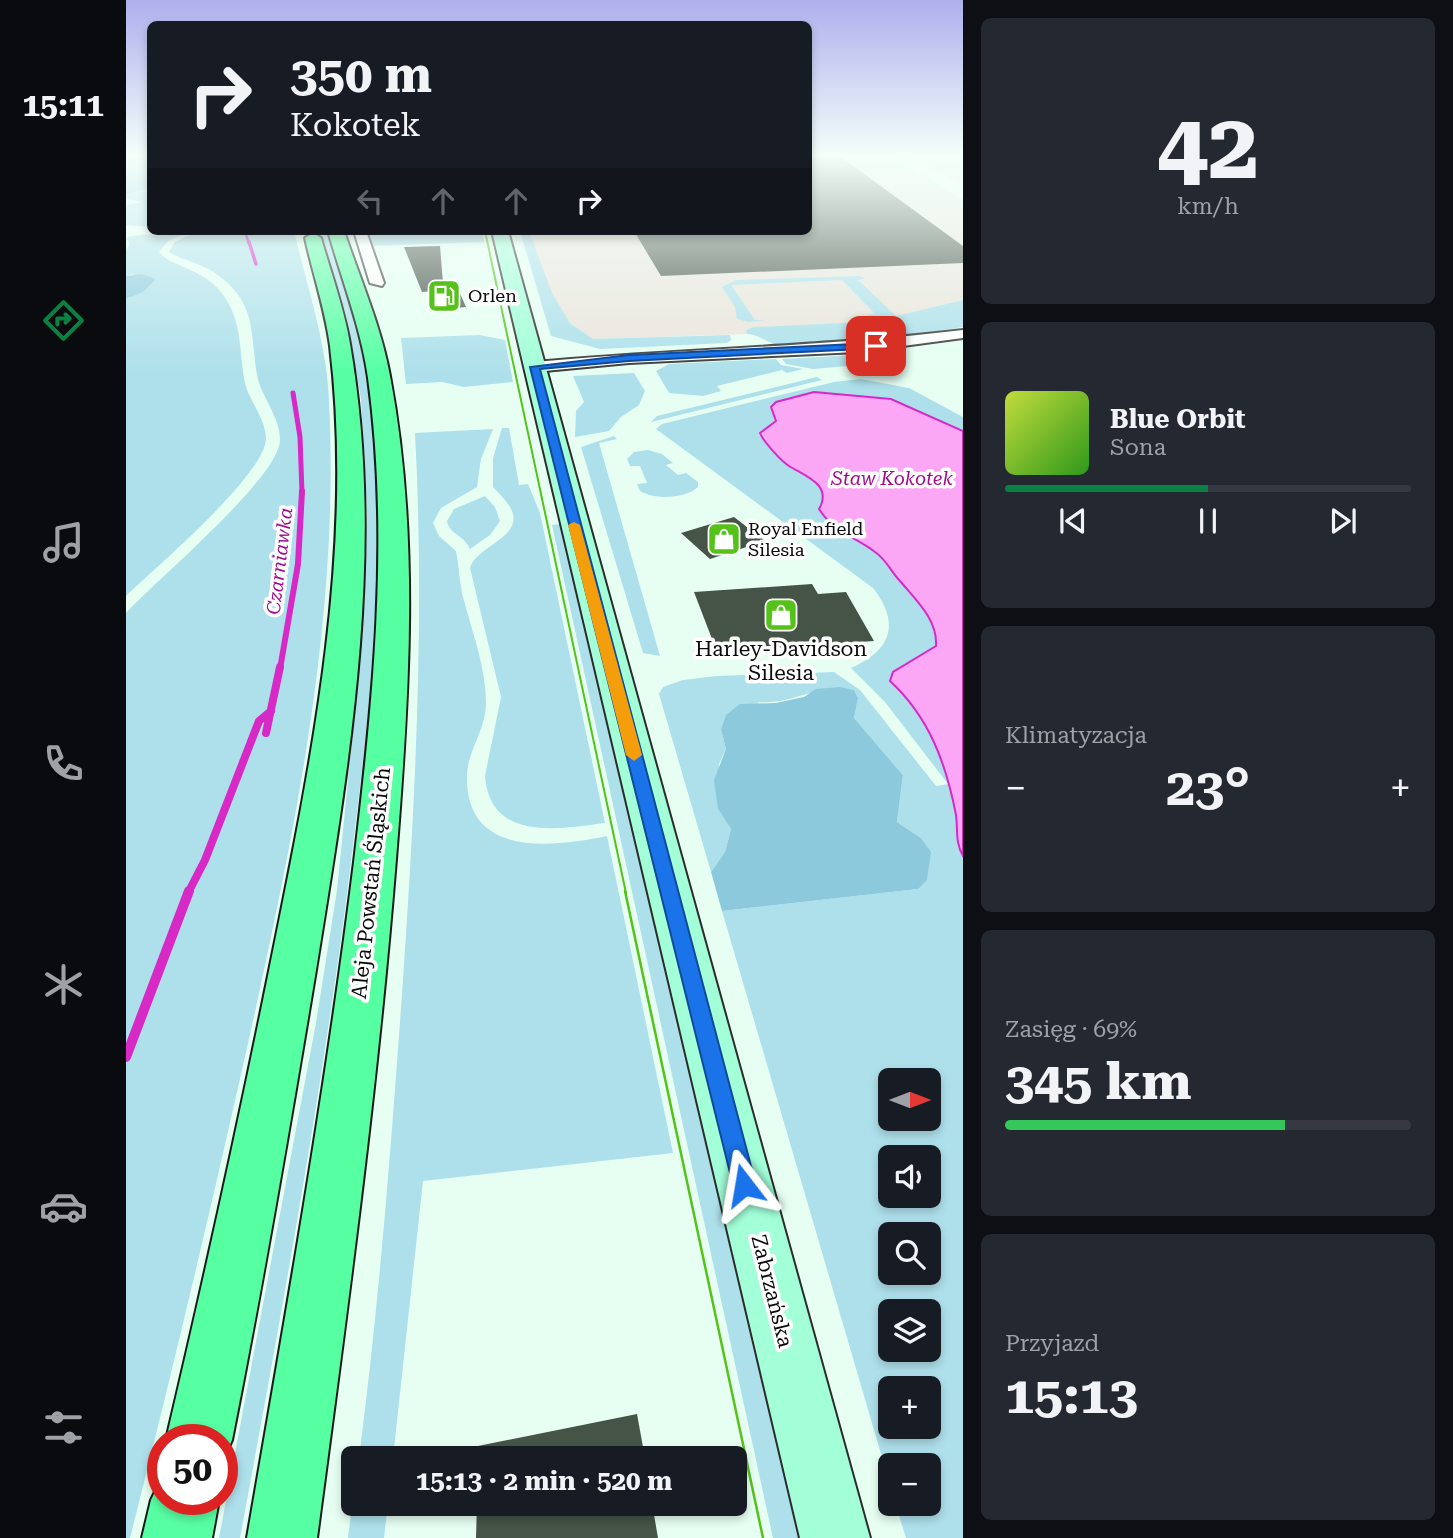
<!DOCTYPE html>
<html lang="pl">
<meta charset="utf-8">
<style>
:root{--surface:#171b24;--page:#242831;--text:#f1f3f6;--muted:#9ea1a6;--line:#363941;--accent:#0b8043}
body{margin:0;font-family:"Roboto Serif",serif;background:var(--page);color:var(--text);height:100vh;display:flex;flex-direction:column;font-size:26px;white-space:nowrap}
*{box-sizing:border-box;margin:0}
p{font-size:23px;color:var(--muted)}
.icon{flex:none;width:38px;height:38px;fill:none;stroke:currentColor;stroke-width:2;stroke-linecap:round;stroke-linejoin:round}
.map{position:relative;flex:1;overflow:hidden}
.drawer{display:flex;flex-direction:column;gap:18px;padding:18px;background:#0d0f14;width:490px}
.drawer>*{flex:none}
.guide{position:absolute;left:21px;top:21px;width:665px;height:214px;border-radius:10px;box-shadow:0 4px 10px #0003;background:#171b24;color:var(--text);overflow:hidden}
.needle{width:46px;rotate:90deg}
.buttons{position:absolute;left:752px;top:1068px;display:grid;gap:14px}
.buttons a{display:grid;place-items:center;width:63px;height:63px;border-radius:10px;background:var(--surface);box-shadow:0 4px 10px #0003;font-size:35px}
.speed{position:absolute;left:21px;top:1424px;display:flex;gap:14px;font-size:35px;font-weight:700;text-align:center}
.speed>*{display:grid;place-content:center;width:91px;height:91px;border-radius:50%;background:var(--surface);box-shadow:0 4px 10px #0003;line-height:1}
.speed .limit{border:10px solid #d22;background:#fff;color:#111}
.pin{position:absolute;display:grid;place-items:center;width:60px;height:60px;color:#fff;margin:-30px;border-radius:14px;box-shadow:0 4px 10px #0006}
.me{position:absolute;width:77px;margin:-38px;rotate:346deg;stroke-linejoin:round;filter:drop-shadow(0 0 5px #0008)}
.turn{display:flex;align-items:center;gap:24px;height:147px;padding:0 28px;font-size:32px}
.turn .icon{width:91px;height:91px;stroke-width:2.5}
.turn b{display:block;font-size:49px;line-height:60px}
.lanes{display:flex;align-items:center;height:66px;padding:0 28px;background:#0003;justify-content:center;gap:35px;direction:ltr}
.lanes .off{opacity:.35}
.big{font-size:52px;font-weight:700;line-height:1.1}
.drawer .widget{flex:1;display:flex;flex-direction:column;justify-content:center;gap:10px;min-width:0;padding:0 24px;border-radius:10px;background:var(--page)}
.drawer .dial{align-items:center;gap:0}
.dial b{font-size:91px;line-height:1}
.song{display:flex;align-items:center;gap:21px}
.cover{width:84px;height:84px;border-radius:10px;background:linear-gradient(135deg,hsl(70 70% 55%),hsl(110 70% 35%))}
.played{height:7px;border-radius:4px;background:linear-gradient(90deg,var(--accent) 50%,var(--line) 50%)}
.keys{display:flex;justify-content:space-around;direction:ltr}
.heat{display:flex;justify-content:space-between;align-items:center;font-size:38px;direction:ltr}
.charge{height:10px;border-radius:5px;background:linear-gradient(90deg,#34c759 69%,var(--line) 0)}
.trip{position:absolute;left:215px;top:1446px;width:406px;height:70px;border-radius:10px;background:var(--surface);box-shadow:0 4px 10px #0003;font-weight:700;line-height:70px;text-align:center}
main{display:flex;flex:1;min-height:0}
.menu{display:flex;flex-direction:column;width:126px;justify-content:space-around;align-items:center;background:#090b0e;color:var(--muted)}
.menu .icon{width:49px;height:49px}
.menu .current{color:var(--accent)}
.menu b{font-size:32px;color:var(--text)}
.map>svg:first-child{display:block}
.industrial{fill:#eae5dc}
.green{fill:#aee0eb;fill-rule:evenodd}
.forest{fill:#8dc9dd}
.water{fill:#fba7f5;stroke:#d729c6;stroke-width:2}
.lines{fill:none;stroke-linecap:round;stroke-linejoin:round}
.stream-far5{stroke:#d729c6;stroke-width:2.5}
.stream-far4{stroke:#d729c6;stroke-width:3.5}
.stream-far3{stroke:#d729c6;stroke-width:5}
.stream-far2{stroke:#d729c6;stroke-width:6}
.stream-far1{stroke:#d729c6;stroke-width:8}
.stream{stroke:#d729c6;stroke-width:10}
.building{fill:#465347}
.minor-casing{stroke:#3d3d3d;stroke-width:4}
.secondary-casing{stroke:#2c2c2c;stroke-width:4}
.primary-casing{stroke:#1b1b1b;stroke-width:4}
.minor{fill:#fff;fill-rule:evenodd}
.secondary{fill:#a2ffd8;fill-rule:evenodd}
.primary{fill:#57ffa3;fill-rule:evenodd}
.tram-far1{stroke:#55c219;stroke-width:2}
.tram{stroke:#55c219;stroke-width:2.5}
.route{fill:#1a73e8;stroke:#114b97;stroke-width:2}
.slow{fill:#f59e0b}
.labels{text-anchor:middle;stroke-width:7;stroke-linejoin:round;paint-order:stroke}
.far-poi-label{font-size:18px;fill:#0a0a0a;stroke:#fff;text-anchor:start}
.far-water-label{font-size:19px;font-style:italic;fill:#a30c8e;stroke:#fff}
.poi-label{font-size:21px;fill:#0a0a0a;stroke:#fff}
.street-label{font-size:21px;fill:#0a0a0a;stroke:#fff}
</style>
<main>
<nav class="menu">
<b>15:11</b>
<svg class="icon current" aria-label="directions" viewBox="0 0 24 24"><path d="M12 3l9 9-9 9-9-9zM9 14v-3h6M13 9l2 2-2 2"/></svg>
<svg class="icon" aria-label="music" viewBox="0 0 24 24"><path d="M9 18V5l10-2v13"/><circle cx="6" cy="18" r="3"/><circle cx="16" cy="16" r="3"/></svg>
<svg class="icon" aria-label="phone" viewBox="0 0 24 24"><path d="M5 4h4l2 5-3 2q2 4 5 5l2-3 5 2v4C11 20 4 13 5 4z"/></svg>
<svg class="icon" aria-label="climate" viewBox="0 0 24 24"><path d="M12 3v18M4 7l16 10M4 17L20 7"/></svg>
<svg class="icon" aria-label="car" viewBox="0 0 24 24"><path d="M5 17H2v-5l4-1 3-4h7l3 4 3 1v5h-3M9 17h6M6 11h13"/><circle cx="7" cy="17" r="2"/><circle cx="17" cy="17" r="2"/></svg>
<svg class="icon" aria-label="filters" viewBox="0 0 24 24"><path d="M4 7h16M4 17h16"/><circle cx="9" cy="7" r="2"/><circle cx="15" cy="17" r="2"/></svg>
</nav>
<div class="map">
<svg width="837" height="1538" viewBox="0 0 837 1538">
<rect width="100%" height="100%" fill="#e7fff3"/>
<!-- industrial -->
<path class="industrial" d="M 683,157 L 767,157 L 837,199 L 837,300 L 739,324 L 621,334 L 467,339 L 444,323 L 425,293 L 403,231 L 682,231 Z
M 783,157 L 837,157 L 837,186 Z"/>
<!-- green -->
<path class="green" d="M 24,188 L 24,227 L 0,225 L 0,205 L 15,202 L 0,199 L 0,193 Z
M 56,231 L 65,231 L 42,241 L 33,252 C 45,267 76,268 95,292 C 116,319 113,346 118,378 C 121,399 139,416 140,438 C 141,473 29,568 0,596 L 0,299 L 4,298 L 7,274 L 0,276 L 0,250 L 4,244 L 0,238 C 17,230 37,239 56,231 Z
M 73,231 L 168,231 C 181,286 201,344 203,401 C 214,613 170,825 125,1030 C 87,1200 47,1369 4,1538 L 0,1538 L 0,613 C 30,580 153,478 154,440 C 154,416 135,397 131,375 C 124,333 131,304 92,275 C 78,264 58,261 43,252 L 49,242 Z
M 194,231 L 200,231 C 211,265 224,298 232,332 C 270,519 243,715 220,902 C 192,1115 153,1327 114,1538 L 93,1538 L 190,1023 L 211,890 L 233,671 L 241,513 L 235,399 L 220,314 Z
M 239,231 L 356,231 L 358,242 L 245,246 Z
M 394,231 L 403,231 L 426,293 L 444,323 L 467,339 L 604,335 L 605,340 L 601,343 L 474,349 L 425,336 Z
M 733,276 L 739,278 L 732,280 L 770,316 L 837,300 L 837,327 C 783,336 711,348 656,345 C 642,345 633,334 621,334 L 620,330 L 628,327 L 739,322 L 744,319 L 741,315 L 749,314 L 716,280 L 605,285 L 629,320 L 639,320 L 623,322 L 611,319 L 609,307 L 596,287 L 610,280 Z
M 354,335 L 379,340 L 387,382 L 338,387 L 316,382 L 280,384 L 275,338 Z
M 749,354 L 773,373 L 744,364 L 687,369 L 660,364 L 656,359 Z
M 650,359 L 655,365 L 677,369 L 661,373 L 656,370 L 591,386 L 595,391 L 577,396 L 543,393 L 530,371 L 543,364 Z
M 508,373 L 519,391 L 513,405 L 495,417 L 483,431 L 449,437 L 450,411 L 458,402 L 447,376 Z
M 691,377 L 696,380 L 525,422 L 531,416 Z
M 735,379 L 783,388 L 837,417 L 837,431 L 765,399 L 688,392 L 634,433 L 654,458 L 686,478 L 697,491 L 698,501 L 736,544 L 751,553 L 774,582 L 789,594 L 811,633 L 810,646 L 764,681 C 803,717 820,763 830,815 C 832,830 829,842 837,856 L 837,1538 L 780,1538 L 769,1503 L 803,1503 L 803,1465 L 765,1465 L 765,1488 L 596,911 L 792,889 L 795,838 L 771,822 L 777,775 L 728,718 L 732,698 L 728,690 C 693,682 668,705 633,702 L 595,730 L 600,749 L 593,764 L 592,809 L 605,829 L 599,852 L 585,872 L 533,694 L 537,687 L 557,680 L 590,676 L 708,672 L 734,690 L 810,786 L 822,784 L 759,702 L 725,668 C 765,650 775,624 747,588 L 530,429 L 536,424 L 708,382 ZM 765,1080 L 803,1080 L 803,1118 L 765,1118 ZM 765,1157 L 803,1157 L 803,1195 L 765,1195 ZM 765,1234 L 803,1234 L 803,1272 L 765,1272 ZM 765,1311 L 803,1311 L 803,1349 L 765,1349 ZM 765,1388 L 803,1388 L 803,1426 L 765,1426 Z
M 376,428 L 383,428 L 393,485 L 402,484 L 414,513 L 479,823 C 433,829 364,842 359,776 L 375,697 L 344,568 C 350,545 405,536 382,504 C 378,498 372,493 367,487 L 367,458 Z
M 367,429 L 355,459 L 351,487 L 315,508 L 307,523 L 313,536 L 330,551 C 333,565 333,579 336,593 C 345,629 360,666 360,703 C 360,729 342,750 341,775 C 339,859 427,847 481,836 L 547,1153 L 297,1181 L 267,1458 L 233,1458 C 253,1304 265,1148 276,994 C 289,806 299,620 289,433 Z
M 488,436 L 491,439 L 473,443 L 534,656 L 517,653 L 455,447 Z
M 522,450 L 536,454 L 547,463 L 540,465 L 552,475 L 560,473 L 572,482 L 572,487 C 559,499 529,500 514,491 L 511,484 L 521,483 L 514,466 L 504,466 L 501,459 L 508,452 Z
M 359,496 L 369,507 L 374,521 L 364,535 L 344,549 C 339,536 323,534 321,521 L 328,509 Z
M 434,524 L 673,1538 L 647,1538 L 426,525 Z
M 227,1498 L 228,1503 L 262,1503 L 258,1538 L 222,1538 Z"/>
<!-- forest -->
<path class="forest" d="M 0,157 L 24,157 L 24,188 L 0,194 Z
M 16,274 L 30,279 L 17,292 L 0,299 L 0,276 Z
M 714,687 L 728,690 L 732,698 L 728,718 L 777,775 L 771,822 L 795,838 L 805,852 L 801,880 L 792,889 L 596,911 L 585,872 L 599,852 L 605,829 L 592,809 L 588,780 L 600,749 L 595,730 L 600,715 L 614,704 L 650,703 L 678,697 L 690,689 Z"/>
<!-- water -->
<path class="water" d="M 688,392 L 765,399 L 837,431 L 837,856 C 829,842 832,830 830,815 C 820,763 803,717 764,681 L 767,672 L 810,646 C 812,620 790,600 774,581 C 765,572 760,559 749,552 C 727,535 710,535 693,509 C 707,485 679,476 663,466 C 655,461 637,441 634,433 L 650,421 L 645,407 L 650,402 Z"/>
<g class="lines">
<!-- stream-far5 -->
<path class="stream-far5" d="M 119,231 L 123,244"/>
<!-- stream-far4 -->
<path class="stream-far4" d="M 123,242 L 130,264"/>
<!-- stream-far3 -->
<path class="stream-far3" d="M 167,393 L 174,437 L 176,493"/>
<!-- stream-far2 -->
<path class="stream-far2" d="M 154,669 L 172,564 L 176,491"/>
<!-- stream-far1 -->
<path class="stream-far1" d="M 140,733 L 154,667
M 62,893 L 79,860 L 133,721 L 145,711"/>
<!-- stream -->
<path class="stream" d="M 0,1057 L 63,891"/>
</g>
<!-- building -->
<path class="building" d="M 682,157 L 715,157 L 837,246 L 837,263 L 535,276 L 508,231 L 682,231 Z
M 314,246 L 317,283 L 329,282 L 340,307 L 318,309 L 310,291 L 296,292 L 278,247 Z
M 608,517 L 639,541 L 584,559 L 555,533 Z
M 686,584 L 692,594 L 720,592 L 748,641 L 591,652 L 568,592 Z
M 511,1414 L 519,1458 L 342,1458 L 342,1448 Z
M 351,1503 L 526,1503 L 532,1538 L 350,1538 Z"/>
<g class="lines">
<defs>
<path id="minor" d="M 228,231 L 240,231 L 258,283 L 256,286 L 244,283 Z
M 837,330 L 837,338 L 732,352 L 503,363 L 408,372 L 400,367 L 408,362 C 551,349 694,347 837,330 Z"/>
<path id="secondary" d="M 366,231 L 382,231 L 744,1538 L 674,1538 Z"/>
<path id="primary" d="M 202,231 L 218,231 C 234,279 255,326 264,376 C 294,535 283,699 270,859 C 252,1086 221,1312 191,1538 L 121,1538 C 160,1313 200,1088 228,862 C 247,702 264,539 242,378 C 235,328 216,280 202,231 Z
M 187,233 L 195,238 C 205,273 218,308 224,344 C 260,552 223,765 190,970 C 164,1127 137,1284 106,1440 L 96,1463 L 96,1440 L 40,1440 C 77,1283 112,1125 144,966 C 185,763 229,554 204,346 C 199,309 187,274 179,238 Z
M 37,1475 L 37,1500 L 93,1500 L 86,1538 L 16,1538 L 25,1500 Z"/>
</defs>
<!-- minor casing -->
<use href="#minor" class="minor-casing"/>
<!-- secondary casing -->
<use href="#secondary" class="secondary-casing"/>
<!-- primary casing -->
<use href="#primary" class="primary-casing"/>
<!-- minor -->
<use href="#minor" class="minor"/>
<!-- secondary -->
<use href="#secondary" class="secondary"/>
<!-- primary -->
<use href="#primary" class="primary"/>
<!-- tram-far1 -->
<path class="tram-far1" d="M 359,231 L 500,893"/>
<!-- tram -->
<path class="tram" d="M 499,891 L 637,1538"/>
</g>
<!-- sky -->
<linearGradient id="sky" x2="0" y2="1"><stop stop-color="#afafed"/><stop offset="0.42" stop-color="#f4fffa"/><stop offset="1" stop-color="#f4fffa" stop-opacity="0"/></linearGradient>
<rect width="837" height="372" fill="url(#sky)"/>
<!-- route -->
<path class="route" d="M 750,343 L 753,348 L 503,361 L 414,369 L 630,1185 L 627,1193 L 618,1196 L 610,1193 L 607,1185 L 404,367 L 503,355 Z"/>
<!-- slow -->
<path class="slow" d="M 448,522 L 454,525 L 516,755 L 508,761 L 500,755 L 442,525 Z"/>
<!-- icons -->
<defs>
<symbol id="fuel-square" viewBox="-11 -11 22 22"><rect x="-9" y="-9" width="18" height="18" rx="4" fill="#55c219" stroke="#fff"/><path d="M-5.5-6h7V0h2V4h1.3V-2.5L3-4.5l.8-.8L6-3V5H2.5V1h-1V6h-7ZM-4.2-4.7v3.2H.2V-4.7Z" fill="#fff"/></symbol>
<symbol id="shop-square" viewBox="-11 -11 22 22"><rect x="-9" y="-9" width="18" height="18" rx="4" fill="#55c219" stroke="#fff"/><path d="M-5-2.5h2.3a2.7 3.5 0 0 1 5.4 0H5L5.5 6h-11ZM-1.5-2.5h3a1.5 2.3 0 0 0-3 0Z" fill="#fff"/></symbol>
</defs>
<g fill-rule="evenodd">
<use href="#fuel-square" x="299" y="277" width="38" height="38"/>
<use href="#shop-square" x="579" y="520" width="38" height="38"/>
<use href="#shop-square" x="636" y="596" width="38" height="38"/>
</g>
<g class="labels">
<!-- far-poi labels -->
<g class="far-poi-label">
<text x="342" y="302">Orlen</text>
<text x="622" y="535">Royal Enfield<tspan x="622" dy="21">Silesia</tspan></text>
</g>
<!-- far-water labels -->
<g class="far-water-label">
<text x="766" y="485">Staw Kokotek</text>
<text transform="translate(153 561) rotate(-83)" y="7">Czarniawka</text>
</g>
<!-- poi labels -->
<g class="poi-label">
<text x="655" y="656">Harley-Davidson<tspan x="655" dy="24">Silesia</tspan></text>
</g>
<!-- street labels -->
<g class="street-label">
<text transform="translate(245 883) rotate(-84)" y="7">Aleja Powstań Śląskich</text>
<text transform="translate(646 1291) rotate(76)" y="7">Zabrzańska</text>
</g>
</g>
</svg>
<div class="buttons">
<a><svg class="needle" viewBox="-14 -14 28 28"><path d="M0-13l5 13h-10z" fill="#e53935"/><path d="M0 13l5-13h-10z" fill="#9ea1a6"/></svg></a>
<a><svg class="icon" aria-label="sound" viewBox="0 0 24 24"><path d="M4 9h4l5-4v14l-5-4H4zM17 9q2 3 0 6"/></svg></a>
<a><svg class="icon" aria-label="search" viewBox="0 0 24 24"><circle cx="10" cy="10" r="6"/><path d="M15 15l6 6"/></svg></a>
<a><svg class="icon" aria-label="layers" viewBox="0 0 24 24"><path d="M12 4l9 5-9 5-9-5zM3 14l9 5 9-5"/></svg></a>
<a>+</a>
<a>−</a>
</div>
<div class="speed"><div class="limit">50</div></div>
<div class="pin" style="left:750px;top:346px;background:#d93025"><svg class="icon" aria-label="arrive" viewBox="0 0 24 24"><path d="M6 21V4h12l-3 4 3 4H6"/></svg></div>
<svg class="me" style="left:618px;top:1185px" viewBox="-20 -20 40 40"><path d="M0-17L14 15 0 8-14 15z" fill="#1a73e8" stroke="#fff" stroke-width="4"/></svg>
<div class="trip">15:13 · 2 min · 520 m</div>
<div class="guide">
<div class="turn"><svg class="icon" aria-label="right" viewBox="0 0 24 24"><path d="M7 20v-9h11M14 6l5 5-5 5"/></svg><div><b>350 m</b>Kokotek</div></div>
<div class="lanes"><svg class="icon off" aria-label="left" viewBox="0 0 24 24"><path d="M17 20v-9H6M10 6l-5 5 5 5"/></svg><svg class="icon off" aria-label="ahead" viewBox="0 0 24 24"><path d="M12 20V5M6 11l6-6 6 6"/></svg><svg class="icon off" aria-label="ahead" viewBox="0 0 24 24"><path d="M12 20V5M6 11l6-6 6 6"/></svg><svg class="icon" aria-label="right" viewBox="0 0 24 24"><path d="M7 20v-9h11M14 6l5 5-5 5"/></svg></div>
</div>
</div>
<section class="drawer">
<div class="widget dial"><b>42</b><p>km/h</p></div>
<div class="widget">
<div class="song"><i class="cover"></i><div><b>Blue Orbit</b><p>Sona</p></div></div>
<div class="played"></div>
<div class="keys"><svg class="icon" aria-label="previous" viewBox="0 0 24 24"><path d="M18 5L8 12l10 7zM5 5v14"/></svg><svg class="icon" aria-label="pause" viewBox="0 0 24 24"><path d="M8 5v14M16 5v14"/></svg><svg class="icon" aria-label="next" viewBox="0 0 24 24"><path d="M6 5l10 7-10 7zM19 5v14"/></svg></div>
</div>
<div class="widget"><p>Klimatyzacja</p>
<div class="heat"><a>−</a><b class="big">23°</b><a>+</a></div>
</div>
<div class="widget"><p>Zasięg · 69%</p><b class="big">345 km</b><div class="charge"></div></div>
<div class="widget"><p>Przyjazd</p><b class="big">15:13</b></div>
</section>
</main>
